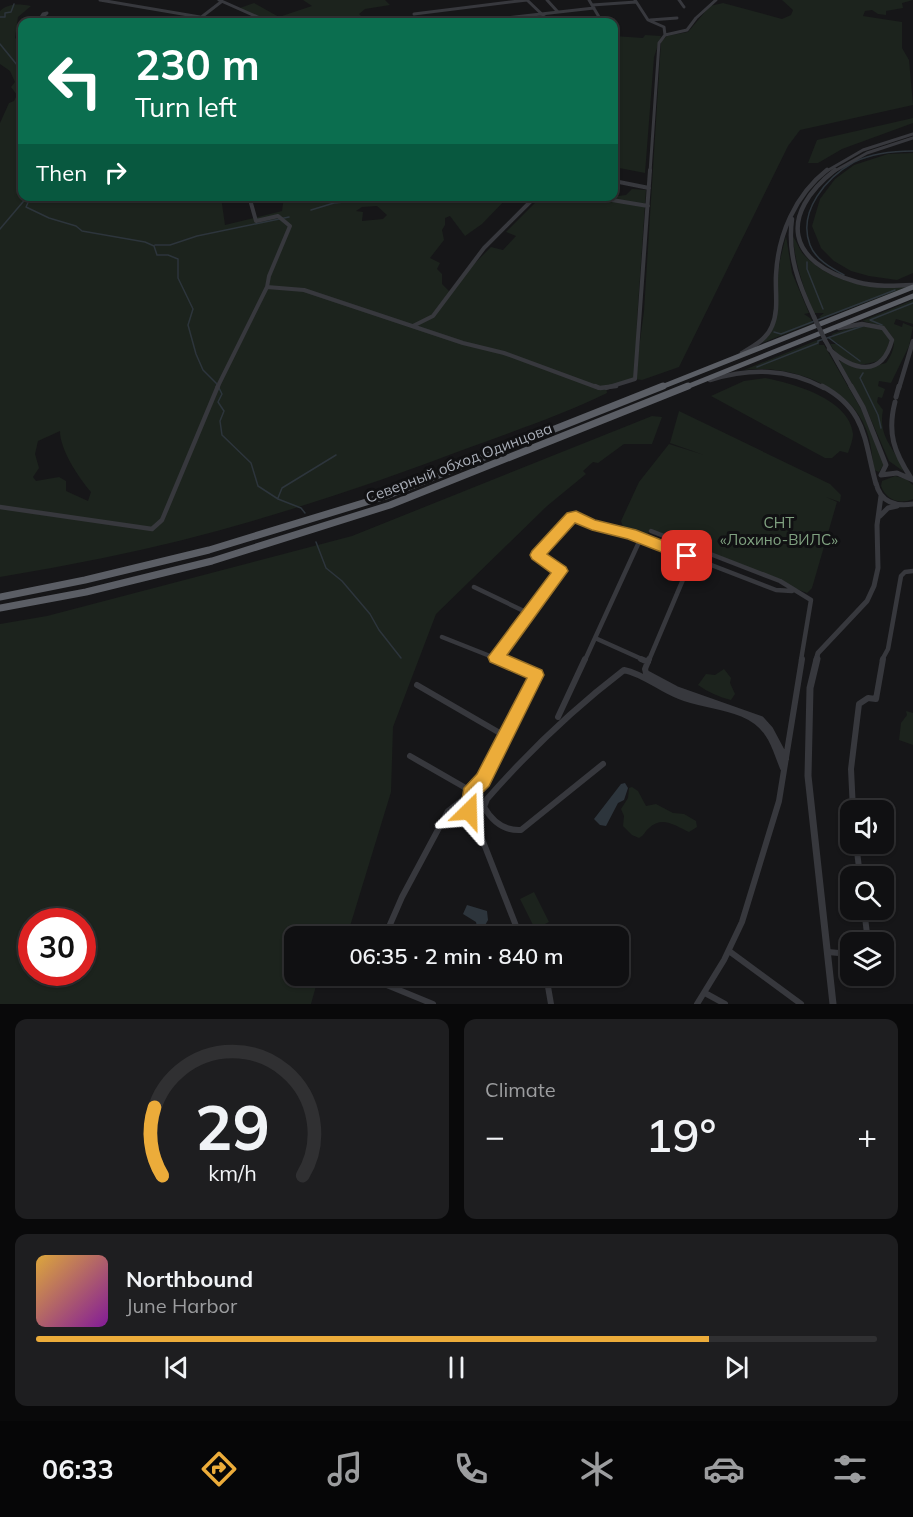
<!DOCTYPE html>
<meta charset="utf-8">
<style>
:root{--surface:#101012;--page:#1e1e20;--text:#f1f3f6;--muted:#9c9d9f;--line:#303032;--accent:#ecac3a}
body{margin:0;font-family:Mulish,sans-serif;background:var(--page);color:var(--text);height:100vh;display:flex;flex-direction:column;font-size:22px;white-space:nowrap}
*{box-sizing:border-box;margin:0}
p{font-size:20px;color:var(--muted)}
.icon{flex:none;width:33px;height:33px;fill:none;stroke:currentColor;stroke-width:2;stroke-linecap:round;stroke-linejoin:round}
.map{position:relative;height:1004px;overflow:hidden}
.panel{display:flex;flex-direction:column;gap:15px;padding:15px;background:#09090a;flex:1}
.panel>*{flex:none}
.guide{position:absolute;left:18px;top:18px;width:600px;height:183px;border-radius:12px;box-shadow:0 2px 4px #0004,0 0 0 2px var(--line);background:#0b6e4f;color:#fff;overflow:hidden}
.buttons{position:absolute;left:840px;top:800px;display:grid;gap:12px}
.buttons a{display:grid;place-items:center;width:54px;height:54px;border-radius:12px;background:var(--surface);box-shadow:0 2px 4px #0004,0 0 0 2px var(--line);font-size:30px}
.speed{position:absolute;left:18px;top:908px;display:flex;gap:12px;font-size:30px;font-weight:700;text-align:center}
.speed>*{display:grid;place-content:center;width:78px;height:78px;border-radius:50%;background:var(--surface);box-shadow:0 2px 4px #0004,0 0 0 2px var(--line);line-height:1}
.speed .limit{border:9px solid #d22;background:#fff;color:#111}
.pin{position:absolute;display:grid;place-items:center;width:51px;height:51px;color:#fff;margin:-26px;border-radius:12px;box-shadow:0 3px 9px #0006}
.me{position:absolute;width:66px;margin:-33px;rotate:22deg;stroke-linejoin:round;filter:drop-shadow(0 0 4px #0008)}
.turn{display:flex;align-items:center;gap:21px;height:126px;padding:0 18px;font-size:27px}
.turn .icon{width:78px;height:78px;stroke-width:2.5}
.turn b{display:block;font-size:42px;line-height:51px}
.then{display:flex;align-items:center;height:57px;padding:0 18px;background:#0003;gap:12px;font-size:22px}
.big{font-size:45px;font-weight:600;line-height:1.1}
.panel .card{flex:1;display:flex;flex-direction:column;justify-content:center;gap:9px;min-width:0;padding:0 21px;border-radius:12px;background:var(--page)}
.panel .dial{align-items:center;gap:0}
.dial svg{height:156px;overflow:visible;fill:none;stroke:var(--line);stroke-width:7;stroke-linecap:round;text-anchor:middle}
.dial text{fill:var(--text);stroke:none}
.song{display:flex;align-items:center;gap:18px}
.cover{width:72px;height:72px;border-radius:9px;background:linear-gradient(135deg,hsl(40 70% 55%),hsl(290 70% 35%))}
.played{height:6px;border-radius:3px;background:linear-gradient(90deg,var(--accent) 80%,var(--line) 80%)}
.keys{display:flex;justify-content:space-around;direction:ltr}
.heat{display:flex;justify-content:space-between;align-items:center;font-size:33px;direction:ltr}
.panel .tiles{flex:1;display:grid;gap:15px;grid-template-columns:1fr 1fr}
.card:last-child{grid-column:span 2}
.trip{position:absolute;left:284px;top:926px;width:345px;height:60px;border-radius:12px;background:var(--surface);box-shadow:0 2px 4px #0004,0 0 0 2px var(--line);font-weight:600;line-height:60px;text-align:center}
.tabs{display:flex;height:96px;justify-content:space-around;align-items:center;background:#060607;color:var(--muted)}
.tabs .icon{width:42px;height:42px}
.tabs .current{color:var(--accent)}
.tabs b{font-size:27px;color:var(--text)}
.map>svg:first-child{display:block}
.green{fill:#1c231d;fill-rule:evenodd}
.water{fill:#2d353c}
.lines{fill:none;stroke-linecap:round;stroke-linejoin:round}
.stream{stroke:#2d353c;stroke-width:1.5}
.minor-far3{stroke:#37383d;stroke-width:3}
.minor-far2{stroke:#37383d;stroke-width:4}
.minor-far1{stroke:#37383d;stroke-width:4.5}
.minor{stroke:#37383d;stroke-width:6}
.tertiary-far3{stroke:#37383d;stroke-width:3}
.tertiary-far2{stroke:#37383d;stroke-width:4.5}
.tertiary-far1{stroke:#37383d;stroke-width:5}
.tertiary{stroke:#37383d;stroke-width:7}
.trunk-far1{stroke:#5b5e65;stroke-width:5}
.trunk{stroke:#5b5e65;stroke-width:7}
.tertiary-bridge{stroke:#37383d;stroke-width:4.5}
.route{fill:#ecac3a;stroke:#997026;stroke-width:1.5}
.labels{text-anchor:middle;stroke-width:6;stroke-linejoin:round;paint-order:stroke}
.street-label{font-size:15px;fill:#a9aeb8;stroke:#111113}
.park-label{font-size:15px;fill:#80a281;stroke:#111113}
</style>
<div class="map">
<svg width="913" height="1004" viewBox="0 0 913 1004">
<rect width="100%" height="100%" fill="#161618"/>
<!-- green -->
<path class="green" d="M 303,0 L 385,0 L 390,5 L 365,9 L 359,14 L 362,17 L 353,22 L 275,22 L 237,9 L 254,3 L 279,17 L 312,6 Z
M 782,0 L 913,0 L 902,3 L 903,8 L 886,11 L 886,15 L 878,14 L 872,10 L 865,11 L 863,16 L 902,22 L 902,48 L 909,60 L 913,105 L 800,130 L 788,146 L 679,367 L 642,380 L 635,379 L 606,386 L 607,393 C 562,415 514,431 468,448 C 349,493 227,533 103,558 C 69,565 34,571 0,577 L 0,123 L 9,103 L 14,101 L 17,95 L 11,87 L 15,82 L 10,71 L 0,64 L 0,11 C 9,3 19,4 31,6 L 18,17 L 15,38 L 22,44 L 22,196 L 221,197 L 225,225 L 282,211 L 284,197 L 508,197 L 482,224 L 465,236 L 450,216 L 445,218 L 445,225 L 442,230 L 444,240 L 430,258 L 440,263 L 437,269 L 442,274 L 442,284 L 449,291 L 452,291 L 474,264 L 491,247 L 503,250 L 516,236 L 506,232 L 541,197 L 579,196 L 606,201 L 610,197 L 626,195 L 632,189 L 646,190 L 637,320 L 636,371 L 644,311 L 661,42 L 667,36 L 688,32 L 710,6 L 723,3 L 782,19 L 791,15 L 793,10 ZM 377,206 L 387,215 L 383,219 L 362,221 L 363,212 L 356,211 L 362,207 ZM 60,431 C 60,450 79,478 91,492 L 88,501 L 66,491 L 66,481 L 59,477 L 36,481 L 33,477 L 39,468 L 35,454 L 38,441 Z
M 645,35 L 661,36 L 654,57 L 645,173 L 614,167 L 614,99 L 619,93 L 614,90 L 616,74 L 614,73 L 614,36 L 643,38 Z
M 913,118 L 913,123 L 842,149 L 818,163 L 808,163 L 817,140 Z
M 913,153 L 913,273 L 897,280 L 869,276 L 851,271 L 834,261 L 821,248 L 812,226 L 820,199 L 835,179 L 854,165 L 888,154 Z
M 786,236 L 792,273 L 809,313 L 804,314 L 810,318 L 813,323 L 762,343 L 771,332 L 780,260 Z
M 793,237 C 797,241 799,250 805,256 C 830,282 871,290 907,287 L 822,319 L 819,317 L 824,313 L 814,313 C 803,287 795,264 793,237 Z
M 913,300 L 913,324 L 896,319 L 894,324 L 902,327 L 903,323 L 913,327 L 909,346 L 891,383 L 879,381 L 878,386 L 885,389 L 882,398 L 878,397 L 877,402 L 883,410 C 877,439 899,452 903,471 L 889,461 L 865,406 L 839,361 L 868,368 L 886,363 C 905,336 886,326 862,321 Z
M 858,325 L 883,330 L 890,339 L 884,358 C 863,369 843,366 830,344 L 839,344 L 828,338 L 833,336 L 832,334 Z
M 820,339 L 819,345 L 824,345 L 861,409 L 884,464 L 879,472 L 874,470 C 872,456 871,441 866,429 C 849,384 787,364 744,370 Z
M 765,378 C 792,383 850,399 853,434 C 853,440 850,447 848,453 L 840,451 L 832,458 L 825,458 L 711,396 L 744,381 Z
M 679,411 L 830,484 L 841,495 L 840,502 L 826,497 L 837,502 L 812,588 L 807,593 L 649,532 L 646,538 L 623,527 L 621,521 L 639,482 L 669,444 L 704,455 L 670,443 Z
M 652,416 L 662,417 L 652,444 L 624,444 L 598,463 L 593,462 L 583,471 L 586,474 L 547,506 L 436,614 L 393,727 L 391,792 L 347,936 L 294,936 L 294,975 L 319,975 L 311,1004 L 0,1004 L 0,624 L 47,616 L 352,536 ZM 32,921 L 82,921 L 82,972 L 32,972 Z
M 895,476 L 906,479 L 913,485 L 913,499 C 900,505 886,500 881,486 L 882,481 Z
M 724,669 L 731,678 L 730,683 L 735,694 L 731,700 C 719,697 708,692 698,685 L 706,674 L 715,675 Z
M 906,711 L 913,713 L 913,745 L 899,740 L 901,723 L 907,715 Z
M 632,787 L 638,791 L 646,806 L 656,804 L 673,813 L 684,814 L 696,821 L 697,827 L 689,832 C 676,826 662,815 649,828 C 644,832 645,835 639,838 L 632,835 L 623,826 L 624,816 L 621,809 L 628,798 L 629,788 Z
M 534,892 L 549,922 L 535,929 L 520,899 Z"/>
<!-- water -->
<path class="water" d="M 625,783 L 628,788 L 624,800 L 618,803 L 606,826 L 600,825 L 594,819 L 621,784 Z
M 467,905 L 487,911 L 488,920 L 479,936 L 475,936 L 478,931 L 476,922 L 463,914 Z"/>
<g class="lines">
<!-- stream -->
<path class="stream" d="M 0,17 L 5,17 L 5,13 L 11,12 L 14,4
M 0,44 L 22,71
M 31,196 L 26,207 L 49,218 L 76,226 L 82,231 L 145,242 L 154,246 L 157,255 L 168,255 L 178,259 L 178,278 L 193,309 L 188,325 L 196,354 L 203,370 L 217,384
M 311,210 L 334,203 L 407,196
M 0,229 L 28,196
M 155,245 L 170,245 L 197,236 L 289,217
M 807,262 L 807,269 L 823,309
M 844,275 C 831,268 815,259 810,245 C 797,211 827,177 854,162 C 873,153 893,151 913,151
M 882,325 L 870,320 L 913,303
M 774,332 L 781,334 L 895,290
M 829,338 L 860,361
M 757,367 L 818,343 L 818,341 L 863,326
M 863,373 L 860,378 L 878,415 L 881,428
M 219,388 L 222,394 L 218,402 L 224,411 L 220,421 L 222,435 L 251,463 L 258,486 L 278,499 L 301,508 L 305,513
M 278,498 L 282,488 L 336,455
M 316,542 L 326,568 L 342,581 L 370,614 L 379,630 L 401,658"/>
<!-- minor-far3 -->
<path class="minor-far3" d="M 100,0 L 200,17
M 219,0 L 269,22
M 547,0 L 557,11
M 589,0 L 602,22
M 635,0 L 648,20 L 664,27 L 665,35
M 679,0 L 684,7
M 592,5 L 636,2
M 414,14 L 527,0 L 550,22
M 489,20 L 594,8
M 650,20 L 677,18
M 38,22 L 43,14 L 47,13 L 40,19
M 195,22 L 221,2
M 650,172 L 659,43 L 665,35 L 687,30 L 696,18 L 716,0"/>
<!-- minor-far2 -->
<path class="minor-far2" d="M 614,181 L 649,188
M 588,196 L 648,206
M 267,287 L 304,290 L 463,343 L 504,353 L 599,388
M 413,326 L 433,316 L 484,248 L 536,196
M 217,388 L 267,287 L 269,276 L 290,226 L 278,216 L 256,221 L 249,196
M 606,388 L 635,379 L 650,170"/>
<!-- minor-far1 -->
<path class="minor-far1" d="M 595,386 L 600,388 L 616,386
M 0,507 L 152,529 L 162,520 L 218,386
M 651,531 L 780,581 L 811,600 L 801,660
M 474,587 L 530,614
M 442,637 L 500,660
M 595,638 L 639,542
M 496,657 L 561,571 L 537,555 L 572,517 L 631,534 L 776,590 L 792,591
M 585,660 L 595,638 L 644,660
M 649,660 L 690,563
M 882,660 L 888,649 L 901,576 L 905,572 L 913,571"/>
<!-- minor -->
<path class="minor" d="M 496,659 L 537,675 L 483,780 L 470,794 L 468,803 L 520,936
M 641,659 L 648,662
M 649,659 L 645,669 L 646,673 L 676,689 L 761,719 L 770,729 L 786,759
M 417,685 L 505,736
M 558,717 L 585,659
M 484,807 C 492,821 504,831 521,830 L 603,764
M 853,810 L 851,769 L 859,704 L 868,698 L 876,699 L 883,659
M 469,811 L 475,812 L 484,807 L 487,799 C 530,750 573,709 624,670 C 644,674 660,689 679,696 C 707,708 749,705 768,734 C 775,744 778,756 783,768
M 856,843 L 860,876
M 864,909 L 868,942
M 385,936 L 402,897 L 448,811 L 470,794 L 464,787 L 410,756
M 729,951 L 801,1004
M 828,952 L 850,954
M 376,975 L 377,981 L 433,1004
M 546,975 L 551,1004
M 705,993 L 725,1004
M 697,1004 L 724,960 L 742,922 L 779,801 L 802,659"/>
<!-- tertiary-far3 -->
<path class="tertiary-far3" d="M 825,172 L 863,150 L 913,134
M 833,172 L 867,153 L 913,138"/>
<!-- tertiary-far2 -->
<path class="tertiary-far2" d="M 835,170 C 778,215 787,263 857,282 C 876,287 894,286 913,285
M 792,219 C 787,255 799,285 814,317
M 825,340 L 852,388
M 829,349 C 853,371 882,378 892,340 L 883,328 L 862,324 L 839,328
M 742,353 C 754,346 767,339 772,326 C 779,310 775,292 776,275 C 778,235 795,195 827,170
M 710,380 C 750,368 787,368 824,388
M 899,388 L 913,341"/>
<!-- tertiary-far1 -->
<path class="tertiary-far1" d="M 822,386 C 867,410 864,441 876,484
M 851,386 L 863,407 L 886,465 L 881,475
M 896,397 L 899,386
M 895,402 C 887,433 894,452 911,478
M 881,475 L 897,473 L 913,480
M 876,483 C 880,502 896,507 913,504
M 880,516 L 888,508 L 897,506
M 816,660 L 818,653 L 867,601 L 874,586 L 878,568 L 877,525 L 881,496"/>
<!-- tertiary -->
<path class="tertiary" d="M 817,659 L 810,688 L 808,776 L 833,1004"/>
<!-- trunk-far1 -->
<path class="trunk-far1" d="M 659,388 L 913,287
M 684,388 L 913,296"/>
<!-- trunk -->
<path class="trunk" d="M 0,597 L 85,580 L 209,550 L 386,496 L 663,386
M 0,608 L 86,592 L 212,561 L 390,505 L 688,386"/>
<!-- tertiary-bridge -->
<path class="tertiary-bridge" d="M 814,317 L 825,340"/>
</g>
<!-- route -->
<path class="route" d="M 576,511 L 595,520 L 636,530 L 692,552 L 694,556 L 692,560 L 687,562 L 628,539 L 592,530 L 575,523 L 547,554 L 566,567 L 568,571 L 507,655 L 542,670 L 544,675 L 489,786 L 478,797 L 475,817 L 469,819 L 463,817 L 460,811 L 464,788 L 477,774 L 527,678 L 490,662 L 488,657 L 551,573 L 532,559 L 530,555 L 532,551 L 567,513 Z"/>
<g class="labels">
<!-- street labels -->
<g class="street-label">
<text transform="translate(459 463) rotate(-21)" y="5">Северный обход Одинцова</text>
</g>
<!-- park labels -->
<g class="park-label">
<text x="779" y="528">СНТ<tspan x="779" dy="17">«Лохино-ВИЛС»</tspan></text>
</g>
</g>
</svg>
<div class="buttons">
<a><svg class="icon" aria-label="sound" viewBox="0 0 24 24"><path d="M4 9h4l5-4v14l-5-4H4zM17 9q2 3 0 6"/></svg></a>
<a><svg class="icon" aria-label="search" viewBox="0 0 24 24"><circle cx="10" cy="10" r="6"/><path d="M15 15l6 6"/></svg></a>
<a><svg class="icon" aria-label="layers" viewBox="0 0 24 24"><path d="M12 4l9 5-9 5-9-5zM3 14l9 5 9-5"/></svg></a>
</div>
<div class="speed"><div class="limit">30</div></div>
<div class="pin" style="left:687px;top:556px;background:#d93025"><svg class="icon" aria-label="arrive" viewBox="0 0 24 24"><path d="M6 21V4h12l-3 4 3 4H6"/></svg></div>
<svg class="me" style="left:469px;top:811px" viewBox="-20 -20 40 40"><path d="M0-17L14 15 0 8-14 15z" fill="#ecac3a" stroke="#fff" stroke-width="4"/></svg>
<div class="trip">06:35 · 2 min · 840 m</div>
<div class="guide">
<div class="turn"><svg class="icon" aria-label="left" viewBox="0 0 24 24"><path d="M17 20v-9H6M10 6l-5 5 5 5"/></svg><div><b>230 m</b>Turn left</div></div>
<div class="then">Then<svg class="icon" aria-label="right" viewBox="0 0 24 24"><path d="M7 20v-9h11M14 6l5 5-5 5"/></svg></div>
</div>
</div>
<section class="panel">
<div class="tiles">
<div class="card dial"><svg viewBox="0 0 100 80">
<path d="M14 69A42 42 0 1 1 86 69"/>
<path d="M14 69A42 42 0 0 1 10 34" stroke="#ecac3a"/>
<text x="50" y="56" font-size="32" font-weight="700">29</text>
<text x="50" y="72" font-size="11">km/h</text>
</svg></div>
<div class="card"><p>Climate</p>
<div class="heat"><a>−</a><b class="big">19°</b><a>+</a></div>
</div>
<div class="card">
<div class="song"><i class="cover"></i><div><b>Northbound</b><p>June Harbor</p></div></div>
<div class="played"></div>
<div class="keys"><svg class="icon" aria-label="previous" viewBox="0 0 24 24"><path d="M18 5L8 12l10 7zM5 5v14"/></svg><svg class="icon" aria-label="pause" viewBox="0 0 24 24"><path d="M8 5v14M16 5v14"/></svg><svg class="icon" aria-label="next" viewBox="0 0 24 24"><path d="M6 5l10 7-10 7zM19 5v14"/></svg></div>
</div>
</div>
</section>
<nav class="tabs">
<b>06:33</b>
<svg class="icon current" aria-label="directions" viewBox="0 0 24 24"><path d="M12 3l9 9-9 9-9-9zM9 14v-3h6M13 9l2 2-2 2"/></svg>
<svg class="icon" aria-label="music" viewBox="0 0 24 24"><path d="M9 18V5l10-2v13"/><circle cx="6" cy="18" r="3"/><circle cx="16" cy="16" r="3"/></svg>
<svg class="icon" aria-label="phone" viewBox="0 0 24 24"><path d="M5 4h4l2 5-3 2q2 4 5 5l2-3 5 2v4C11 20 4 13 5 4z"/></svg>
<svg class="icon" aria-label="climate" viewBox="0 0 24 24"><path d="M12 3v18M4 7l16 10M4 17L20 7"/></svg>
<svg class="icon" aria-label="car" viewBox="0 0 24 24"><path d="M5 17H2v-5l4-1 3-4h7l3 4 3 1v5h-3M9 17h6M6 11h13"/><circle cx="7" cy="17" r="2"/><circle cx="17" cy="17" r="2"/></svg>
<svg class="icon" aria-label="filters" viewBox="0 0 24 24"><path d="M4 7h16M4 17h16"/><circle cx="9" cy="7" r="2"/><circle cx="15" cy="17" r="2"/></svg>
</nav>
